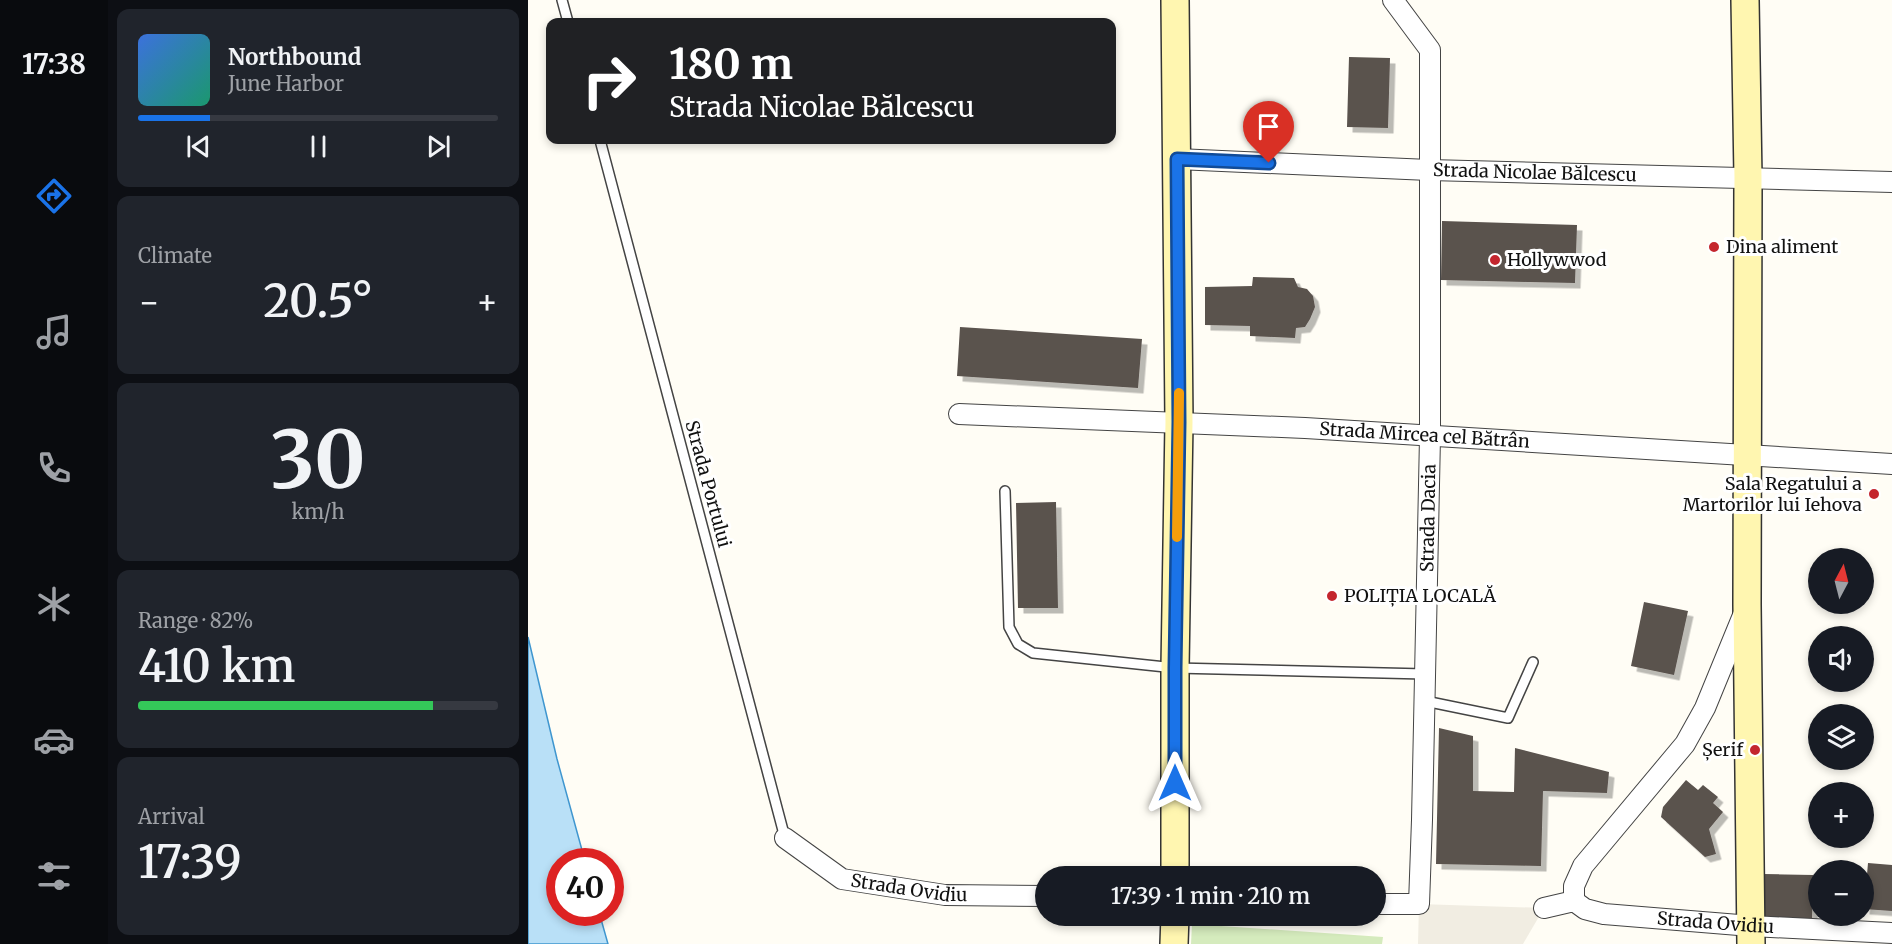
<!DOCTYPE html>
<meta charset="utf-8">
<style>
:root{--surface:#171b24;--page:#20242c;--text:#f1f3f6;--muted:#9ea1a6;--line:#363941;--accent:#1a73e8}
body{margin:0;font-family:Merriweather,serif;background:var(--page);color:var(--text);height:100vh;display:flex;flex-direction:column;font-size:22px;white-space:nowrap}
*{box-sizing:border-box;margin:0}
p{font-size:20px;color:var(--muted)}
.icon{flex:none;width:33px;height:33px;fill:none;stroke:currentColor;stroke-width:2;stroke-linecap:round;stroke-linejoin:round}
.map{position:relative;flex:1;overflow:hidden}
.sheet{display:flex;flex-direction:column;gap:9px;padding:9px;background:#0d0f14;width:420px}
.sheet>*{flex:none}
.hud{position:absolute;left:18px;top:18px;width:570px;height:126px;border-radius:12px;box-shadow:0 3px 9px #0003;background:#202124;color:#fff;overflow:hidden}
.needle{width:39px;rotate:7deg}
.controls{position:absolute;left:1280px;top:548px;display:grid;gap:12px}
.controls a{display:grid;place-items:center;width:66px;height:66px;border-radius:50%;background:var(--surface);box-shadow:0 3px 9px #0003;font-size:30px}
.speed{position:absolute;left:18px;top:848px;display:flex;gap:12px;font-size:30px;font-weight:700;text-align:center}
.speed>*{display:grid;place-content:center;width:78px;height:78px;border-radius:50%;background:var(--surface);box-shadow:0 3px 9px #0003;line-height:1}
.speed .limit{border:9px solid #d22;background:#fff;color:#111}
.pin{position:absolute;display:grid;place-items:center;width:51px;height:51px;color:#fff;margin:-62px -26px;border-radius:50% 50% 50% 0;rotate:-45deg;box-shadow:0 0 6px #0007}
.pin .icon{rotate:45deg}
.me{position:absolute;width:66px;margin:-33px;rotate:0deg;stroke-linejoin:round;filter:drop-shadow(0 0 4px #0008)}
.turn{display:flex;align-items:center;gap:21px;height:126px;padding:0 24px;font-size:27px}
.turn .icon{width:78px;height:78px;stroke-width:2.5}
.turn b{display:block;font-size:42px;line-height:51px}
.big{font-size:45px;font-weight:600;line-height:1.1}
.sheet .widget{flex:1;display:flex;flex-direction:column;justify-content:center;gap:9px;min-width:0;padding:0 21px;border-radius:12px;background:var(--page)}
.sheet .dial{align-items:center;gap:0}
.dial b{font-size:78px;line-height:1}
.song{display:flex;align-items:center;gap:18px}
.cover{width:72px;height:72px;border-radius:9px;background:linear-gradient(135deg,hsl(220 70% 55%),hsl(160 70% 35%))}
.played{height:6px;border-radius:3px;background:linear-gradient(90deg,var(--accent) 20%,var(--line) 20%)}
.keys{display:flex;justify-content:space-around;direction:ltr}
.heat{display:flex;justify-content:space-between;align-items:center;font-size:33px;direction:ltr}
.charge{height:9px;border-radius:4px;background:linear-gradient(90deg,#34c759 82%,var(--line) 0)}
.trip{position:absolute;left:507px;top:866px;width:351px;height:60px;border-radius:30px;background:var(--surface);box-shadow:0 3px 9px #0003;font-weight:600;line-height:60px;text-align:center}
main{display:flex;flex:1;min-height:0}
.tab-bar{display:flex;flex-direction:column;width:108px;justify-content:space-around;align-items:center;background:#090b0e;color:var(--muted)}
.tab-bar .icon{width:42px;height:42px}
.tab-bar .selected{color:var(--accent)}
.tab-bar b{font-size:27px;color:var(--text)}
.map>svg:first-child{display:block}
.green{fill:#d5ebbd}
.plaza{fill:#f1ede2}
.water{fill:#b9e0f7;stroke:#3f96cf;stroke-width:1.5}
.building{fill:#5a524d;filter:url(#shadow)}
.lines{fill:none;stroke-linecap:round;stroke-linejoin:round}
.lane-casing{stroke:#444;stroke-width:12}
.street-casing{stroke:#444;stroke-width:22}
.secondary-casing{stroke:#333;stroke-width:30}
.lane{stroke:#fff;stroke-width:9}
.street{stroke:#fff;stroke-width:20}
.secondary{stroke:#fff6b0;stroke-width:27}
.route-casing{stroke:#114b97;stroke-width:15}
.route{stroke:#1a73e8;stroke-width:10}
.slow{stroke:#f59e0b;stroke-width:10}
.poi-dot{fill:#c4262e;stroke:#fff;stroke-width:2}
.labels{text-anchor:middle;stroke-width:6;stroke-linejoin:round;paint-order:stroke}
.street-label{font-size:18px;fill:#111;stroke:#fff}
.poi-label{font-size:18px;fill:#111;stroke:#fff;text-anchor:start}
</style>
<main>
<nav class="tab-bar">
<b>17:38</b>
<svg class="icon selected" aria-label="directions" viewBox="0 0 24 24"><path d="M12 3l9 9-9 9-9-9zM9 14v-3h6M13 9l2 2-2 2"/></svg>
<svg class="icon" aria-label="music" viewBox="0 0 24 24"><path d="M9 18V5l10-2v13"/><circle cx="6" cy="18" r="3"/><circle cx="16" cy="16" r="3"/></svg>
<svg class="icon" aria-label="phone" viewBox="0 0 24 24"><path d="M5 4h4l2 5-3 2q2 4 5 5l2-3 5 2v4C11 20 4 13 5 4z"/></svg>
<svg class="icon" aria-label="climate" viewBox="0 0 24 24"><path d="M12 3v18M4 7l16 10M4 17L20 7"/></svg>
<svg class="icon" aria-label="car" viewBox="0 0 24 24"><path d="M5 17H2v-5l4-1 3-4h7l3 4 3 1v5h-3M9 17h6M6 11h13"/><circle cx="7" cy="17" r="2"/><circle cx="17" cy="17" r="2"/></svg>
<svg class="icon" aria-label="filters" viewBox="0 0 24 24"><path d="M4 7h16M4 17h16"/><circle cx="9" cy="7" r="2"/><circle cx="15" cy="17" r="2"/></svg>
</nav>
<section class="sheet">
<div class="widget">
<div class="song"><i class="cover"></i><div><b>Northbound</b><p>June Harbor</p></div></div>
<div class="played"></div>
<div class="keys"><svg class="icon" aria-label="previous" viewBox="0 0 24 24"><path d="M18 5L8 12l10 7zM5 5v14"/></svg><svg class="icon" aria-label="pause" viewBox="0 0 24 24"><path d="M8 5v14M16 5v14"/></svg><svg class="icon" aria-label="next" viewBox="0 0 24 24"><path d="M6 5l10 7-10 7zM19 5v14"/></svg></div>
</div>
<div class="widget"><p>Climate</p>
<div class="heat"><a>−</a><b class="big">20.5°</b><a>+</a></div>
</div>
<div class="widget dial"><b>30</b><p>km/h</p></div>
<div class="widget"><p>Range · 82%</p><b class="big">410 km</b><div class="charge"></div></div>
<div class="widget"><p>Arrival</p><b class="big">17:39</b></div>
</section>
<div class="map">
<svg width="1364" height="944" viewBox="0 0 1364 944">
<defs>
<filter id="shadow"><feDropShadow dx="5.5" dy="5.5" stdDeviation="0" flood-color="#0004"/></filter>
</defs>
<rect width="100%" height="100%" fill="#fffdf5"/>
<!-- green -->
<path class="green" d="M 664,924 L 855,937 L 854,944 L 663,944 Z"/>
<!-- plaza -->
<path class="plaza" d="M 891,904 L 1016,908 L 995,944 L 890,944 Z"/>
<!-- water -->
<path class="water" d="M 0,637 L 29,759 L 57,861 L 32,861 L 32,912 L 71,912 L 80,944 L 0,944 Z"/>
<!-- building -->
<path class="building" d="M 821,57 L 862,58 L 860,128 L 819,127 Z
M 914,221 L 1049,225 L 1047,283 L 913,280 Z
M 725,277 L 766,278 L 770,287 L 779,289 L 785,296 L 787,307 L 782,319 L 777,327 L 768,328 L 767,338 L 722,336 L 722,326 L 677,325 L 677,287 L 724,286 Z
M 432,327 L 614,339 L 610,388 L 429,376 Z
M 528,502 L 530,608 L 490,608 L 488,503 Z
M 1116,602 L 1160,611 L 1146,675 L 1103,666 Z
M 911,728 L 945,736 L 945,791 L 986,792 L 987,748 L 1081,772 L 1079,793 L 1015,791 L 1013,866 L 908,864 Z
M 1158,780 L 1170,790 L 1175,785 L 1190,797 L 1185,803 L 1195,812 L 1181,829 L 1188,854 L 1177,857 L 1133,817 L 1135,807 Z
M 1340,863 L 1364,865 L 1364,911 L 1336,909 Z
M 1235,874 L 1285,875 L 1284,919 L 1234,919 Z"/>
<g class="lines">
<defs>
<path id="lane" d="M 34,0 L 40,22
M 72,140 L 257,838
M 477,491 L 481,627 L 490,644 L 505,653 L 647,668 L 897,674
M 897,701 L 980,718 L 1005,662"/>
<g id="street">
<path id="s1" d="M 649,159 L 901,170 L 1364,182"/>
<path id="s2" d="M 431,414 L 777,428 L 1364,464"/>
<path id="s3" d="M 257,838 L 314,879 L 417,895 L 518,896"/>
<path d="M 1046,901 L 1046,886 L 1055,866 L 1157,744 L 1177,708 L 1216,613"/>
<path id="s4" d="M 848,904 L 891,904 L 894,820 L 902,437 L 902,50 L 865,0"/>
<path id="s5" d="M 1016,908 L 1046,901 L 1057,909 L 1076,914 L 1223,926 L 1364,933"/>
</g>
<path id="secondary" d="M 1217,0 L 1220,177 L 1219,605 L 1223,944
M 647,876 L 647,668 L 651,422 L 647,0
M 646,944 L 647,915"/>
</defs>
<!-- lane casing -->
<use href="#lane" class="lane-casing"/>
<!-- street casing -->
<use href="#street" class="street-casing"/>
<!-- secondary casing -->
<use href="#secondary" class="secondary-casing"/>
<!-- lane -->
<use href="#lane" class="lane"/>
<!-- street -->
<use href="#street" class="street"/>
<!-- secondary -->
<use href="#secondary" class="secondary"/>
</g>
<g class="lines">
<defs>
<path id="route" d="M 647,783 L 647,668 L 651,422 L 649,159 L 741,163"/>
</defs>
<!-- route casing -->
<use href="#route" class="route-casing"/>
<!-- route -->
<use href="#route" class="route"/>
<!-- slow -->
<path class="slow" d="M 649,537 L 651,393"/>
</g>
<!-- markers -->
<g class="poi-dot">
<circle cx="1186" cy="247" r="6"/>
<circle cx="967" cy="260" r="6"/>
<circle cx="1346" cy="494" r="6"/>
<circle cx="804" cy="596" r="6"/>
<circle cx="1227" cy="750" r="6"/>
</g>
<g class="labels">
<!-- street labels -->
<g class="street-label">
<text dy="6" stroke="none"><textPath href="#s1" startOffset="358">Strada Nicolae Bălcescu</textPath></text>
<text dy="6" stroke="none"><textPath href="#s2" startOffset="466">Strada Mircea cel Bătrân</textPath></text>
<text transform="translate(180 484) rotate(75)" y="6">Strada Portului</text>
<text dy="6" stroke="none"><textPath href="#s4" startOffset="429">Strada Dacia</textPath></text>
<text dy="6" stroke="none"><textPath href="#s3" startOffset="138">Strada Ovidiu</textPath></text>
<text dy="6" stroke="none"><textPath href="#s5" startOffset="176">Strada Ovidiu</textPath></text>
</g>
<!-- poi labels -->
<g class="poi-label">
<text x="1198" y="253">Dina aliment</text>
<text x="979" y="266">Hollywwod</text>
<text x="1334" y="490" text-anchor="end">Sala Regatului a<tspan x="1334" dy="21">Martorilor lui Iehova</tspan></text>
<text x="816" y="602">POLIȚIA LOCALĂ</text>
<text x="1215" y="756" text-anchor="end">Șerif</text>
</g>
</g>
</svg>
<div class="controls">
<a><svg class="needle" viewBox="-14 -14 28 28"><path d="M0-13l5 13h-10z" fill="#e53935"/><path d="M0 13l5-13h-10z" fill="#9ea1a6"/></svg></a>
<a><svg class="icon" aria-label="sound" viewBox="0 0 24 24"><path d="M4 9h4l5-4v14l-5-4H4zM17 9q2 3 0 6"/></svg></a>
<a><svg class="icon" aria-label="layers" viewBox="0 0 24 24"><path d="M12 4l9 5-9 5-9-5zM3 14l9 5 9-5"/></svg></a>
<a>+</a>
<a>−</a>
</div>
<div class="speed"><div class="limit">40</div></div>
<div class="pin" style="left:741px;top:163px;background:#d93025"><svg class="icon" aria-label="arrive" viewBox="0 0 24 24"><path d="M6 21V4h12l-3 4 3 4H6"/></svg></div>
<svg class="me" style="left:647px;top:783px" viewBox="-20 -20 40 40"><path d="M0-17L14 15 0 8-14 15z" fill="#1a73e8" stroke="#fff" stroke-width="4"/></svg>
<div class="trip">17:39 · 1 min · 210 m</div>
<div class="hud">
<div class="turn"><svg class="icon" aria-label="right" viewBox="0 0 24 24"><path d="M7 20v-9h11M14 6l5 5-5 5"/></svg><div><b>180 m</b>Strada Nicolae Bălcescu</div></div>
</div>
</div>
</main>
